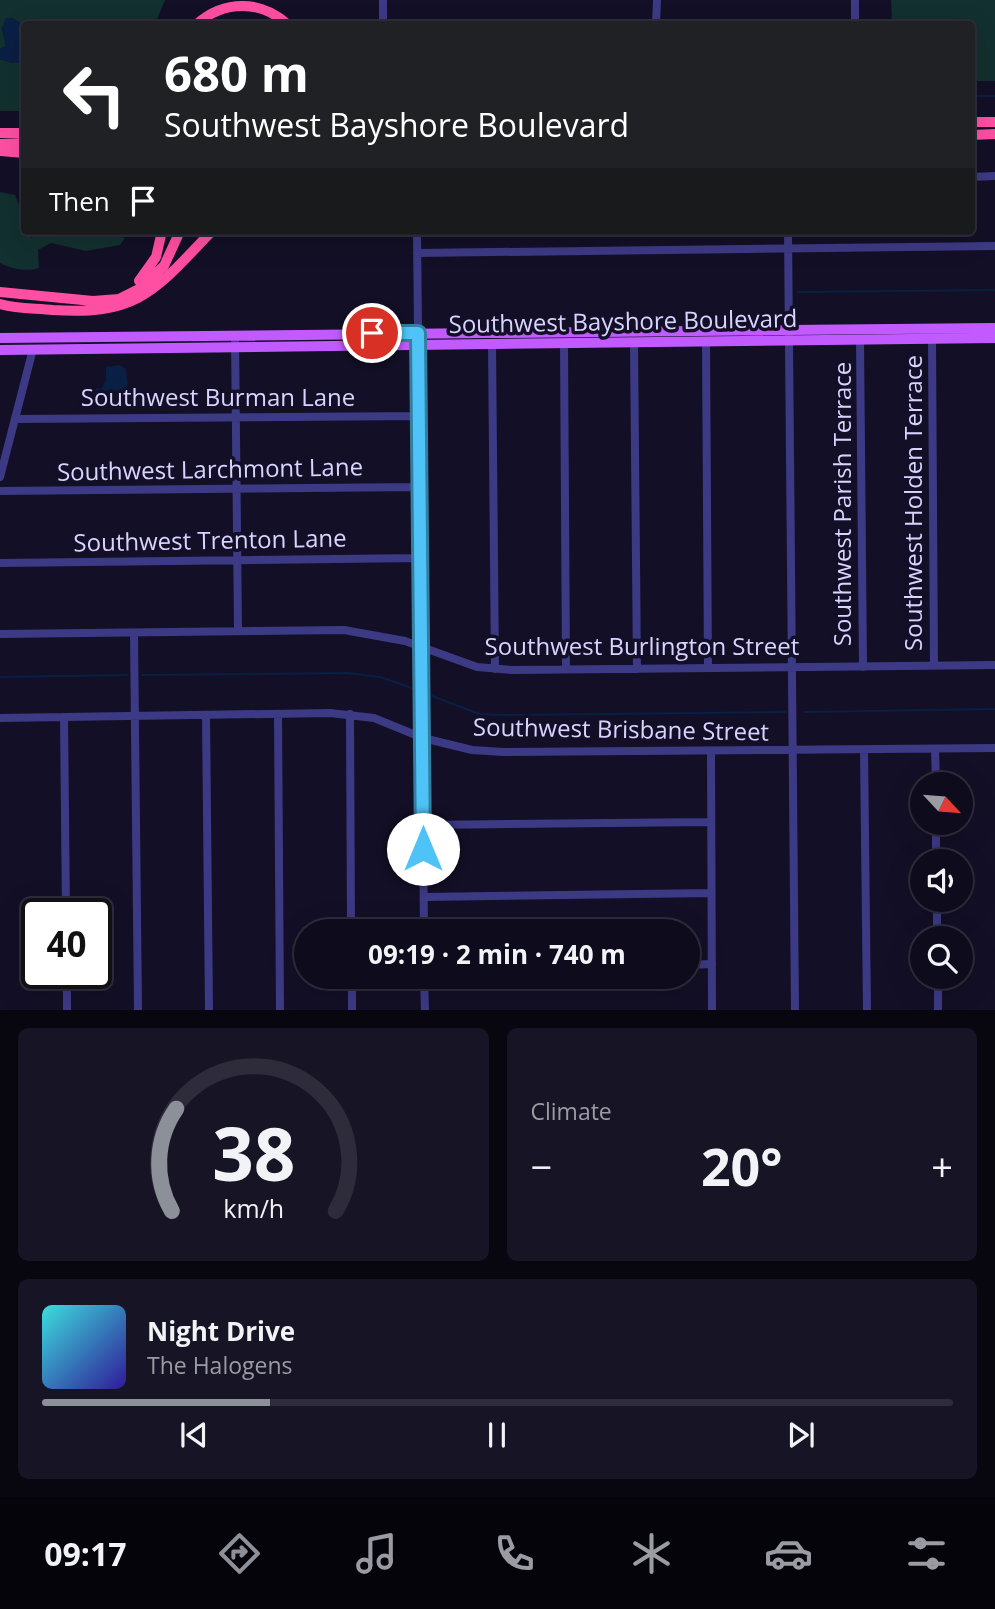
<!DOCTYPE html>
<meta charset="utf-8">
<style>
:root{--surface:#0e0b1c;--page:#171425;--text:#f1f3f6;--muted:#9b9ba3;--line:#2e2b3b;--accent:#8c9099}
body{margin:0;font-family:"Open Sans",sans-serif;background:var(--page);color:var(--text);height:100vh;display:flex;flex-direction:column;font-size:26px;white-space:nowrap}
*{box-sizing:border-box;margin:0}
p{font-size:23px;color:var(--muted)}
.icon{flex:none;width:38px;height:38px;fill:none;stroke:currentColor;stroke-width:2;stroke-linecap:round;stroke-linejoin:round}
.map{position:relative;height:1010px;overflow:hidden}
.sheet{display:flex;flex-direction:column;gap:18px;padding:18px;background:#08060f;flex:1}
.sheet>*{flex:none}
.hud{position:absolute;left:21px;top:21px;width:954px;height:214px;border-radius:7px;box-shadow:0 7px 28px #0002,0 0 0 2px var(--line);background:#202124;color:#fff;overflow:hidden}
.needle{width:46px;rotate:116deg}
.controls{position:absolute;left:910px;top:772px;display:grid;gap:14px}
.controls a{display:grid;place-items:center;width:63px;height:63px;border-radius:50%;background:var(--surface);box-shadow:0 7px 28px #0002,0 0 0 2px var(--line);font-size:35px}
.speed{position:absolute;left:21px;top:898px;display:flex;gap:14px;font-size:35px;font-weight:700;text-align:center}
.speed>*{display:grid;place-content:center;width:91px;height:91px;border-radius:50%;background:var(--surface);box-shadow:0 7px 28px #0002,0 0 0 2px var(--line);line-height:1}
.speed .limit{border:4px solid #111;border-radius:10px;background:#fff;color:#111}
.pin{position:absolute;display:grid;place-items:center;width:60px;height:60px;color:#fff;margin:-30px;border:4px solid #fff;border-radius:50%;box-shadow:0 2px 7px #0007}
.me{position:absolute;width:77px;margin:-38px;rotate:0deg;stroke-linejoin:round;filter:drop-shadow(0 0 5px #0008)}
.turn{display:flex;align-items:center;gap:24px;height:147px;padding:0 28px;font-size:32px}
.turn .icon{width:91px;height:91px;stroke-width:2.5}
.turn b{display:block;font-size:49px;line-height:60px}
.then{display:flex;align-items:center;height:66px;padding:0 28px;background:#0003;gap:14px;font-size:26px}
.big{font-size:52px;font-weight:700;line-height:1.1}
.sheet .card{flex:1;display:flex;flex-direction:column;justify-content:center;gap:10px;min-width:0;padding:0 24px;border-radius:10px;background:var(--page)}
.sheet .dial{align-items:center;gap:0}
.dial svg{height:182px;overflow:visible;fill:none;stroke:var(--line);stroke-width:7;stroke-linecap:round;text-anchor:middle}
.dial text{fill:var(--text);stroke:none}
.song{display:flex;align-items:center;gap:21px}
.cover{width:84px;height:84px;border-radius:10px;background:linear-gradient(135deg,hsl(180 70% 55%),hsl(250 70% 35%))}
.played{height:7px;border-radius:4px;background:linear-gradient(90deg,var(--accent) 25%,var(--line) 25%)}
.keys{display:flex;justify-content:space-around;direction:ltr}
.heat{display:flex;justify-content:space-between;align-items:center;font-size:38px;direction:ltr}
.sheet .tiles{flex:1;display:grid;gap:18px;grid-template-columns:1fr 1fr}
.card:last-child{grid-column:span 2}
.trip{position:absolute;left:294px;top:919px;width:406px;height:70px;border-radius:35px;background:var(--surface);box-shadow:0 7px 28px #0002,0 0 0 2px var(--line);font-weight:700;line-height:70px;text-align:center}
.tab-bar{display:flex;height:112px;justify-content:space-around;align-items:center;background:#06040b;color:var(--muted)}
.tab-bar .icon{width:49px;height:49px}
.tab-bar .current{color:var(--accent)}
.tab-bar b{font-size:32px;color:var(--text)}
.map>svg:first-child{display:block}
.green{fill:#12302f}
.water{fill:#0a1f44}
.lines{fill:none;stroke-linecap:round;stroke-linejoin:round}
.stream{stroke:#0a1f44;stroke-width:2}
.minor{stroke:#3d3a85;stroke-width:8}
.major{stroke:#c25bff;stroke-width:10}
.highway{stroke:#ff4fa3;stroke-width:10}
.route-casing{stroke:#337fa1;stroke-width:18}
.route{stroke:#4fc3f7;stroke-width:12}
.labels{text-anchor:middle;stroke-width:7;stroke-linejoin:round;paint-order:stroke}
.street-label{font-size:24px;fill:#d9d4ff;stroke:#130f26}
</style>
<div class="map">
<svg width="995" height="1011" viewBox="0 0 995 1011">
<rect width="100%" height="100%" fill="#130f26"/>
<!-- green -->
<path class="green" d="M 0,0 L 165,0 L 155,24 L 24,26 L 13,18 L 2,28 L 6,46 L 0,49 Z
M 891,0 L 995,0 L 995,81 L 971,81 L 971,24 L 892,24 Z
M 0,59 L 12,63 L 24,63 L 24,111 L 0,111 Z
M 0,192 L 15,195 L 24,218 L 24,231 L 29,231 L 31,238 L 46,231 L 98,231 L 125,238 L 120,245 L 86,251 L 51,243 L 38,250 L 39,268 C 27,272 11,269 0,263 Z"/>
<!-- water -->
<path class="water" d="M 6,18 L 13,18 L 24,26 L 24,63 L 12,63 L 0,59 L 0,49 L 6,46 L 2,28 Z
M 120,365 L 126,369 L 128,388 L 157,394 L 155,398 L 87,402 L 79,397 L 80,390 L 102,388 L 106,380 L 106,367 Z"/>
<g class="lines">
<!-- stream -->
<path class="stream" d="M 971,96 L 995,96
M 798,292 L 995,290
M 142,675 L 348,673 L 380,677 L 412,688
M 0,677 L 127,675
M 432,696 L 479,714 L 501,715 L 785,712
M 804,712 L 995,709"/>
<!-- minor -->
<path class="minor" d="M 383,0 L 383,24
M 855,0 L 855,24
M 656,24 L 657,0
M 971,177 L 995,176
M 417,231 L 424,931
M 788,231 L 795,1011
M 417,253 L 995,246
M 235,335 L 238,631
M 932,339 L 934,666
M 860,340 L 863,667
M 634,342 L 637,669
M 706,342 L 708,668
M 564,343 L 566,669
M 492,344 L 495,669
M 17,419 L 419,416
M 0,477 L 33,349
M 0,491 L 419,487
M 0,563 L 420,558
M 134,633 L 138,1011
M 0,634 L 344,630 L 405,641 L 477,667 L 512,670 L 995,665
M 278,714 L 280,1011
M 350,714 L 351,931
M 206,715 L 209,1011
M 64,717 L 66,914
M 0,718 L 330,713 L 374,718 L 423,738 L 472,750 L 503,752 L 995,748
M 935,749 L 936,784
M 864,750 L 867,1011
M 711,751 L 712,1011
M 936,822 L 936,861
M 423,825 L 710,822
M 424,897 L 711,893
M 937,900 L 937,938
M 688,965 L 712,964
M 67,973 L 67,1011
M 352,976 L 352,1011
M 424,976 L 425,1011
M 938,976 L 938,1011"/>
<!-- major -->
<path class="major" d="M 0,338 L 995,328
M 0,350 L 995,338"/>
<!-- highway -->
<path class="highway" d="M 197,24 C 224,0 261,0 287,24
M 971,122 L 995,122
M 0,133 L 24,133
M 971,135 L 995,134
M 0,144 L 24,143
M 0,151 L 24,153
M 139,281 L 156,257 L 162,231
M 0,292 L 93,301 L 119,299 L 139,289 L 164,266 L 180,231
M 0,304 C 17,309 36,308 53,310 C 140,316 156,289 212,231"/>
</g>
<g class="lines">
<defs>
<path id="route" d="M 372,333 L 418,333 L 423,849"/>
</defs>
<!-- route casing -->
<use href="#route" class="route-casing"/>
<!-- route -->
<use href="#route" class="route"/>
</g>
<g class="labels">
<!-- street labels -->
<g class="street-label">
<text transform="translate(623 322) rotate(-1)" y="8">Southwest Bayshore Boulevard</text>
<text x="218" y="406">Southwest Burman Lane</text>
<text transform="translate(210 470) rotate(-1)" y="8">Southwest Larchmont Lane</text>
<text transform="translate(914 503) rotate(-90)" y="8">Southwest Holden Terrace</text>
<text transform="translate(843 504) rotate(-90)" y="8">Southwest Parish Terrace</text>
<text transform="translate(210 541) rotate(-1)" y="8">Southwest Trenton Lane</text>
<text x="642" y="655">Southwest Burlington Street</text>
<text transform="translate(621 730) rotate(1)" y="8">Southwest Brisbane Street</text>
</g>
</g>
</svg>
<div class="controls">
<a><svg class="needle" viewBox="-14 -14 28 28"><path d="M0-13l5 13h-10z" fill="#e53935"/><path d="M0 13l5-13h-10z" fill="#9b9ba3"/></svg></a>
<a><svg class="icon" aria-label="sound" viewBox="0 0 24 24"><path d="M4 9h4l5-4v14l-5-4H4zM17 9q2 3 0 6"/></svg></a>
<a><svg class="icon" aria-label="search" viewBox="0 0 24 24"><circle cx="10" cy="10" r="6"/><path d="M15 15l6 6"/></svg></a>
</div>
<div class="speed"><div class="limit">40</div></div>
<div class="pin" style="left:372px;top:333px;background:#d93025"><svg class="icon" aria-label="arrive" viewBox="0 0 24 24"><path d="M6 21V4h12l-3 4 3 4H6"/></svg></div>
<svg class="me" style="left:423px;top:849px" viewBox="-20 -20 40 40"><circle r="19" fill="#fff"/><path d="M0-13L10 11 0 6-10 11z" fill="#4fc3f7"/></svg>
<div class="trip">09:19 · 2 min · 740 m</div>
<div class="hud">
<div class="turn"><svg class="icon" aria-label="left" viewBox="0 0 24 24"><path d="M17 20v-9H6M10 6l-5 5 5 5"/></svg><div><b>680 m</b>Southwest Bayshore Boulevard</div></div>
<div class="then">Then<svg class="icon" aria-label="arrive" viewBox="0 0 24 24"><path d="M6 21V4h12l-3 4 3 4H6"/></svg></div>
</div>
</div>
<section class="sheet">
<div class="tiles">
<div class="card dial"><svg viewBox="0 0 100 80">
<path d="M14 69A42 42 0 1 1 86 69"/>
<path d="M14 69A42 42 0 0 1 16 24" stroke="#8c9099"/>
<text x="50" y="56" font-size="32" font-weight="700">38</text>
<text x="50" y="72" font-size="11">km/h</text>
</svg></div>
<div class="card"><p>Climate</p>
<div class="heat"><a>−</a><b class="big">20°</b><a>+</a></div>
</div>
<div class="card">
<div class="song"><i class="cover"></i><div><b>Night Drive</b><p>The Halogens</p></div></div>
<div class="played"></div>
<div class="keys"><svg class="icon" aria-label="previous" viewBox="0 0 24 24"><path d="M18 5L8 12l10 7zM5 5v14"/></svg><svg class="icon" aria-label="pause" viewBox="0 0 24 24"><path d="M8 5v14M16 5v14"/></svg><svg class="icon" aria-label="next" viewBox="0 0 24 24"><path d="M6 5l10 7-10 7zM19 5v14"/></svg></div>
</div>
</div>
</section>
<nav class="tab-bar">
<b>09:17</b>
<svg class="icon current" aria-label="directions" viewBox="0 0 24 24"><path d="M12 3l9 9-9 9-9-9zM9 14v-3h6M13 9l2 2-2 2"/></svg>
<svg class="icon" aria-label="music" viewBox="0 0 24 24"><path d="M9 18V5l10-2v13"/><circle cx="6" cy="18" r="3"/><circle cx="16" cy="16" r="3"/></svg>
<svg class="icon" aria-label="phone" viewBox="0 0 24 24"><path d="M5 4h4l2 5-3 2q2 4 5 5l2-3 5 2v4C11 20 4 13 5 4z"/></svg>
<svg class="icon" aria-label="climate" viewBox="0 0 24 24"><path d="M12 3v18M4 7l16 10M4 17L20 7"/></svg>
<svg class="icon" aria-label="car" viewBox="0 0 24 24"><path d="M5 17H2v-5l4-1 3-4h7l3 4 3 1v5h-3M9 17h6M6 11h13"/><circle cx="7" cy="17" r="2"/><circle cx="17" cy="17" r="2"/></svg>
<svg class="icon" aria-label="filters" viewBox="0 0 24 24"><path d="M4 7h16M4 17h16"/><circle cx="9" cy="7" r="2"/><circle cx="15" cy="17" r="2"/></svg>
</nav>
